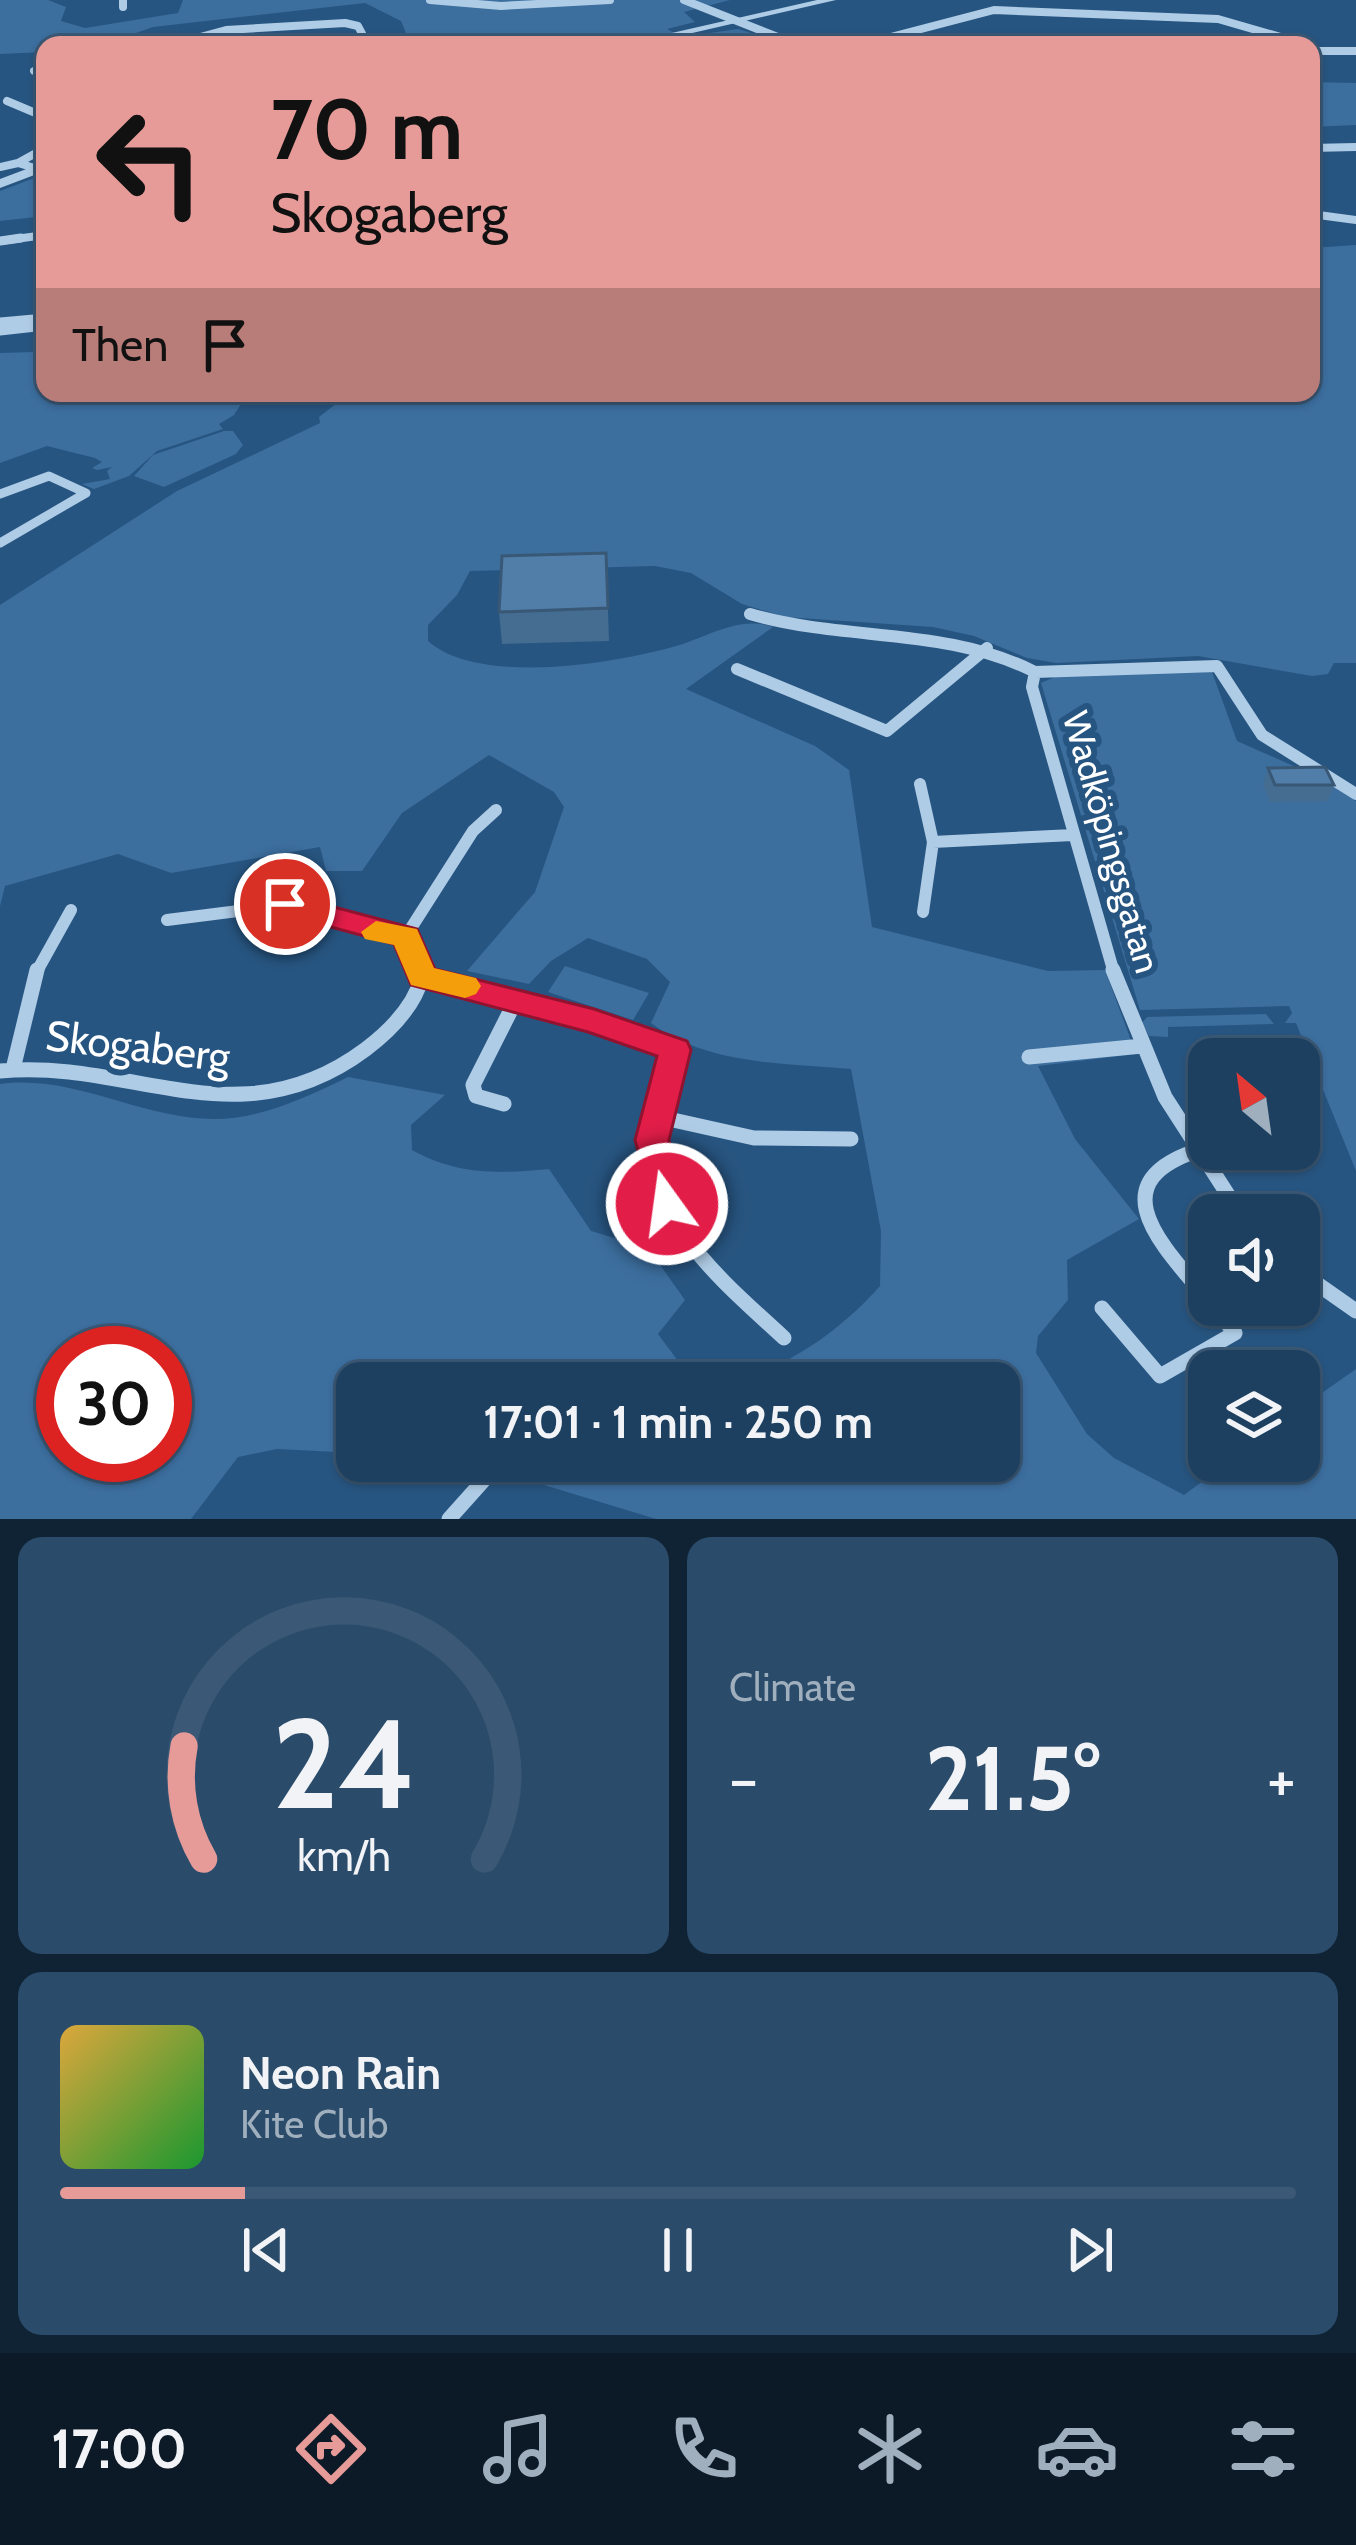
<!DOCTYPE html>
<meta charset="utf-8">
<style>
:root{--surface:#1d4061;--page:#2a4b6a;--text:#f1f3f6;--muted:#a0afbd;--line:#3b5976;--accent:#e69b98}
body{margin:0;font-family:Cabin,sans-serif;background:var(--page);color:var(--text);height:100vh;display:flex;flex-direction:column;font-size:45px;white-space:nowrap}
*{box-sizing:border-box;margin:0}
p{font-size:39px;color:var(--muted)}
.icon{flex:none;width:66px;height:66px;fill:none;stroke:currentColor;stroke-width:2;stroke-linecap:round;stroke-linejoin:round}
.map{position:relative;height:1519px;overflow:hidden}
.drawer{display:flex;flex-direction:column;gap:18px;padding:18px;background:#102335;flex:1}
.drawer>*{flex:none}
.hud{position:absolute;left:36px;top:36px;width:1284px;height:366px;border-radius:24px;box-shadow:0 3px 9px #0004,0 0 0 3px var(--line);background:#e69b98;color:#111;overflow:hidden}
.needle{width:78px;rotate:331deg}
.fabs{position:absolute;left:1188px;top:1038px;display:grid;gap:24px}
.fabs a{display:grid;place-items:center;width:132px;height:132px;border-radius:24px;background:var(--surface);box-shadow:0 3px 9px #0004,0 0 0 3px var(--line);font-size:60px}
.speed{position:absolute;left:36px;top:1326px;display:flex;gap:24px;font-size:60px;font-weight:700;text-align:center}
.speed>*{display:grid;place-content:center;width:156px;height:156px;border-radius:50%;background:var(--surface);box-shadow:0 3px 9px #0004,0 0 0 3px var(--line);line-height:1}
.speed .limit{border:18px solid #d22;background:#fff;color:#111}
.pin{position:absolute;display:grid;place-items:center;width:102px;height:102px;color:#fff;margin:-51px;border:6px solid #fff;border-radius:50%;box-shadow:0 3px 12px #0007}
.me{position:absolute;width:132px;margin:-66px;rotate:346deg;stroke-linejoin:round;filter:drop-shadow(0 0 9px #0008)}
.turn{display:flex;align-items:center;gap:42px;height:252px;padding:0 36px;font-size:54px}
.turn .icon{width:156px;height:156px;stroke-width:2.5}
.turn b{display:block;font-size:84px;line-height:102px}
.then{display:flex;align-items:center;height:114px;padding:0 36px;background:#0003;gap:24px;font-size:45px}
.big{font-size:90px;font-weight:700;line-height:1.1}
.drawer .tile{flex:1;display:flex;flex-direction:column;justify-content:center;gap:18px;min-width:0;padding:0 42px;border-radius:24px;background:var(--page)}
.drawer .dial{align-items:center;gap:0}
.dial svg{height:312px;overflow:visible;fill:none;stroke:var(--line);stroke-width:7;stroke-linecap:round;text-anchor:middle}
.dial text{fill:var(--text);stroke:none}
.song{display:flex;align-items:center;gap:36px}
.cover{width:144px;height:144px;border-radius:18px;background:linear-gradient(135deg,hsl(40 70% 55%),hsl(130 70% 35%))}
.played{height:12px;border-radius:6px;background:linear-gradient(90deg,var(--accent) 15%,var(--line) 15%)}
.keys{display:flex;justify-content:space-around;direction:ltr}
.heat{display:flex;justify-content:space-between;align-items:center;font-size:66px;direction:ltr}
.drawer .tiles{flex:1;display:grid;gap:18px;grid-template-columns:1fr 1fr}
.tile:last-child{grid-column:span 2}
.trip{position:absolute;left:336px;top:1362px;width:684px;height:120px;border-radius:24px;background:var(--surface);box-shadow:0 3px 9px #0004,0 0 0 3px var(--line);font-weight:700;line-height:120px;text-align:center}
.tabs{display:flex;height:192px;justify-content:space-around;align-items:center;background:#0c1a27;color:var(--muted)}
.tabs .icon{width:84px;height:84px}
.tabs .active{color:var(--accent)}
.tabs b{font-size:54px;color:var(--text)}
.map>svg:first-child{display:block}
.green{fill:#3c6e9e;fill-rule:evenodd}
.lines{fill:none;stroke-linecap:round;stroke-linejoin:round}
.minor-far3{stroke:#afcce6;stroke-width:8}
.minor-far2{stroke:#afcce6;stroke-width:9}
.minor-far1{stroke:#afcce6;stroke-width:12}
.minor{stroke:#afcce6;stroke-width:15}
.tertiary{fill:#afcce6;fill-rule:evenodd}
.wall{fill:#456c91}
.building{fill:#507ea9;stroke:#385876;stroke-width:3}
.route{fill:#e11d48;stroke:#92132f;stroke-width:3}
.slow{fill:#f59e0b}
.labels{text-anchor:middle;stroke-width:12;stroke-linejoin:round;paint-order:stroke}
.street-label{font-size:36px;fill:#fff;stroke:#275581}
.near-street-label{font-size:42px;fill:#fff;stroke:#275581}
</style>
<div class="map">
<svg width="1356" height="1519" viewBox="0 0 1356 1519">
<rect width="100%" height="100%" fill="#275581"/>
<!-- green -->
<path class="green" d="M 0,0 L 48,0 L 66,7 L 61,21 L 85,28 L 178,13 L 183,0 L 730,0 L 684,12 L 695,22 L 667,29 L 681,37 L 738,29 L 790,45 L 411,45 L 401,21 L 365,3 L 153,27 L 102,45 L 45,45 L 45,52 L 0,54 Z
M 1311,82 L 1356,83 L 1356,125 L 1311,127 Z
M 45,174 L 45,216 L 0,221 L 0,191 Z
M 1356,245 L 1356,663 L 1334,663 L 1328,674 L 1312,676 L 1198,656 L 1056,663 L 1027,658 L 974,636 L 933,627 L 785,617 L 742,604 L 691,573 L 655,566 L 470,571 L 457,595 L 428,625 L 428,641 C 480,687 620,663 683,644 C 712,634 742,616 773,627 L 686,689 L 815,746 L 849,770 L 872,927 L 1048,971 L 1105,970 L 1136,1054 L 1038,1066 L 1075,1139 L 1139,1219 L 1067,1260 L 1068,1300 L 1038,1336 L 1036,1353 L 1087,1434 L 1114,1458 L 1184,1495 L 1230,1461 L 1299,1461 L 1299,1409 L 1356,1369 L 1356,1519 L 656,1519 L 521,1478 L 378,1461 L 999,1461 L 999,1383 L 722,1383 C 783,1372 839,1332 880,1286 L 881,1231 L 851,1069 C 783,1063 707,1065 651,1023 L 670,982 L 647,959 L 588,938 L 551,961 L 529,984 L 467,971 L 535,892 L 564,807 L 554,792 L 489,755 L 402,813 L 362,871 L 326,871 L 320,847 L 171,873 L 118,854 L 5,886 L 0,906 L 0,605 L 177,491 L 320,423 L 319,417 L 350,393 L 1311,393 L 1311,248 Z
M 33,352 L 45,355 L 45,393 L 248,393 L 234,415 L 219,424 L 223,429 L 157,451 L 129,476 L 94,489 L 82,484 L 110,479 L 107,471 L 112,467 L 97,470 L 92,468 L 102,462 L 95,458 L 47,446 L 0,463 L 0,353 Z
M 224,431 L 233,431 L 243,445 L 236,454 L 164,487 L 134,476 L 153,455 Z
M 1212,672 L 1237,741 L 1323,779 L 1356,801 L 1356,1171 L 1296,1023 L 1285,1023 L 1292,1013 L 1289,1006 L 1140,1010 L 1041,683 L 1059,675 Z
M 565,966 L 649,993 L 633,1020 L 548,992 Z
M 1266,1014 L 1274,1024 L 1168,1027 L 1168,1037 L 1149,1036 L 1142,1023 L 1147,1017 Z
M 348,1077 L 445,1095 L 411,1125 L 412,1150 C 457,1175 498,1174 549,1169 L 591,1231 L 648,1248 L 685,1300 L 658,1334 L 681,1365 L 716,1383 L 357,1383 L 357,1453 L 277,1449 L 238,1457 L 191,1519 L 0,1519 L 0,1084 C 74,1074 141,1119 214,1119 C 261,1119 307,1097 348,1077 ZM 63,1353 L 165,1353 L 165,1455 L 63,1455 Z"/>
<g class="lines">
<!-- minor-far3 -->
<path class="minor-far3" d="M 123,0 L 123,7
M 430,0 L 501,6 L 610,0
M 684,0 L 798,45
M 171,45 L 226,30 L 345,23 L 358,26 L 368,45
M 860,45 L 994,10 L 1218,19 L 1308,45
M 1088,45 L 1113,45
M 1311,51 L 1356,51
M 34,71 L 45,67
M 7,101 L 45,117
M 1311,148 L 1356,147
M 18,163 L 45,148
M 0,167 L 18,163 L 38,169
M 1311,214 L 1356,220
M 0,241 L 45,235"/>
<!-- minor-far2 -->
<path class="minor-far2" d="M 0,241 L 21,238
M 0,322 L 45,318
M 0,331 L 45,326
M 0,494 L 49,476 L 86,493 L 0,543"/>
<!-- minor-far1 -->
<path class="minor-far1" d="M 750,614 C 846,642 944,626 1035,672
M 737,669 L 887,731 L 987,648
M 920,784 L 933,842 L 923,912
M 933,842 L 1073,835
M 167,920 L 285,905 L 406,936 L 473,831 L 496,810
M 406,936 L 420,973
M 36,973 L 71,910
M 1114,973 L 1032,687 L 1035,672 L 1217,666 L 1262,735 L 1356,794"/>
<!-- minor -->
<path class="minor" d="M 1113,970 L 1165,1097 L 1241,1215
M 422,977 L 594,1021 L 675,1050 C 667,1077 655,1103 652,1131 C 645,1220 726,1284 784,1338
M 1029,1057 L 1142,1046
M 13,1069 L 37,970
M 0,1071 C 132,1058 239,1144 366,1049 C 391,1030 414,1007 422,977 L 419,970
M 504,1104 L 476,1096 L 473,1085 L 516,1000
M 655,1116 L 754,1138 L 851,1139
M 1199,1150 C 1096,1183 1164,1247 1209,1301
M 1299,1271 L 1356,1311
M 1102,1308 L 1160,1376 L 1235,1333 L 1212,1305
M 449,1519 L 483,1481"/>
<!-- tertiary -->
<path class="tertiary" d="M 817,0 L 836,0 L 640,45 L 619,45 Z
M 45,162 L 45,171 L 0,188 L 0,179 Z"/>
</g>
<!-- wall -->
<path class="wall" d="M 606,553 L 609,641 L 502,644 L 499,612 Z
M 1268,768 L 1334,785 L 1328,801 L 1270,802 L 1263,785 Z"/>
<!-- building -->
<path class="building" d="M 606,553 L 608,608 L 499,612 L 502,556 Z
M 1325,767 L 1334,785 L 1275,785 L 1268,768 Z"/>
<!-- route -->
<path class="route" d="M 285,894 L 417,929 L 435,969 L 594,1009 L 687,1041 L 691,1050 L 669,1140 L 685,1204 L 680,1215 L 667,1219 L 655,1215 L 635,1140 L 657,1056 L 588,1032 L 411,985 L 394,944 L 275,912 L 270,904 L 275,897 Z"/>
<!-- slow -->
<path class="slow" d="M 376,921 L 417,929 L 434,968 L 476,978 L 481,986 L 476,994 L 465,998 L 411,985 L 394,945 L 365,939 L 361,932 Z"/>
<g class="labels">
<!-- street labels -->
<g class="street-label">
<text transform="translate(1112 842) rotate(74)" y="13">Wadköpingsgatan</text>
</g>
<!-- near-street labels -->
<g class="near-street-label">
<text transform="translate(138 1046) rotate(7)" y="15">Skogaberg</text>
</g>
</g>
</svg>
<div class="fabs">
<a><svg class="needle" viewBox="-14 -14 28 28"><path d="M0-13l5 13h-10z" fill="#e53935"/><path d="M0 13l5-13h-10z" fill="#a0afbd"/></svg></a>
<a><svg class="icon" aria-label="sound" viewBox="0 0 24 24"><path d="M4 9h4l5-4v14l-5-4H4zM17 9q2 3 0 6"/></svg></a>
<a><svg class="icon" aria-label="layers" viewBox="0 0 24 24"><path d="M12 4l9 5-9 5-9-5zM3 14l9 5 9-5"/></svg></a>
</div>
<div class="speed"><div class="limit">30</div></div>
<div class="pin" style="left:285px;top:904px;background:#d93025"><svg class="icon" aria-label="arrive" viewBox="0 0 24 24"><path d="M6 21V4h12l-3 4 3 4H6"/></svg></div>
<svg class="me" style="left:667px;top:1204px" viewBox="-20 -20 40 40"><circle r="17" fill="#e11d48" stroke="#fff" stroke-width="3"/><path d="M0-11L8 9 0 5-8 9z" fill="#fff"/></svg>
<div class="trip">17:01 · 1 min · 250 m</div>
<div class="hud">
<div class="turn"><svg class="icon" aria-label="left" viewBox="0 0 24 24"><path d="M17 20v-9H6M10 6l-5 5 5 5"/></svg><div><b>70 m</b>Skogaberg</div></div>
<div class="then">Then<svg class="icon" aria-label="arrive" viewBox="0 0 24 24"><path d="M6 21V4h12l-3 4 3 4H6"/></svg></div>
</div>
</div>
<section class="drawer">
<div class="tiles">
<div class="tile dial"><svg viewBox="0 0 100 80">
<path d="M14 69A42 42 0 1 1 86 69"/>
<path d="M14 69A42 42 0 0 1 9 40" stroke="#e69b98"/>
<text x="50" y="56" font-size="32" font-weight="700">24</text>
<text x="50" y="72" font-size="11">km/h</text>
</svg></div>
<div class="tile"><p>Climate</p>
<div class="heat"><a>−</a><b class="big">21.5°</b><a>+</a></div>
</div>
<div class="tile">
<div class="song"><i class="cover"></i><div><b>Neon Rain</b><p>Kite Club</p></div></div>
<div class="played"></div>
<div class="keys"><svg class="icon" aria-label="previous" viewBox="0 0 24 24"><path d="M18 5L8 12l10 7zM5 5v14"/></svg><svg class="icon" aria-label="pause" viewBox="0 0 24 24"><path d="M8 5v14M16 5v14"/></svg><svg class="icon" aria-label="next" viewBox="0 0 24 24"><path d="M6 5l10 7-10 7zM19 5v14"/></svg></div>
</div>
</div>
</section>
<nav class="tabs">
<b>17:00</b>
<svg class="icon active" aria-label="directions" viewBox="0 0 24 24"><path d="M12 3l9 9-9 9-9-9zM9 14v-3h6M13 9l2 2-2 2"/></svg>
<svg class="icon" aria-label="music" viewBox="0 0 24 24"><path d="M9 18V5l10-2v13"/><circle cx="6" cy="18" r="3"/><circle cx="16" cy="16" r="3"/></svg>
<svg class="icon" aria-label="phone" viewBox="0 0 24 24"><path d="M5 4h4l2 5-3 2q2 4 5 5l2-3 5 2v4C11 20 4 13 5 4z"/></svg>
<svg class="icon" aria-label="climate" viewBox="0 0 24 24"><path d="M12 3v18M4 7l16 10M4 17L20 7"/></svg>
<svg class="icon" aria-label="car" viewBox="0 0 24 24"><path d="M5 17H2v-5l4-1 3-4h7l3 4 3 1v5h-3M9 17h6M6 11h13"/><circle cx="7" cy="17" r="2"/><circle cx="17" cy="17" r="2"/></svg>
<svg class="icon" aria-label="filters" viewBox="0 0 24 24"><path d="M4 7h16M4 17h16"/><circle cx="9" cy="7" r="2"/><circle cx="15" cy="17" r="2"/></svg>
</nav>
